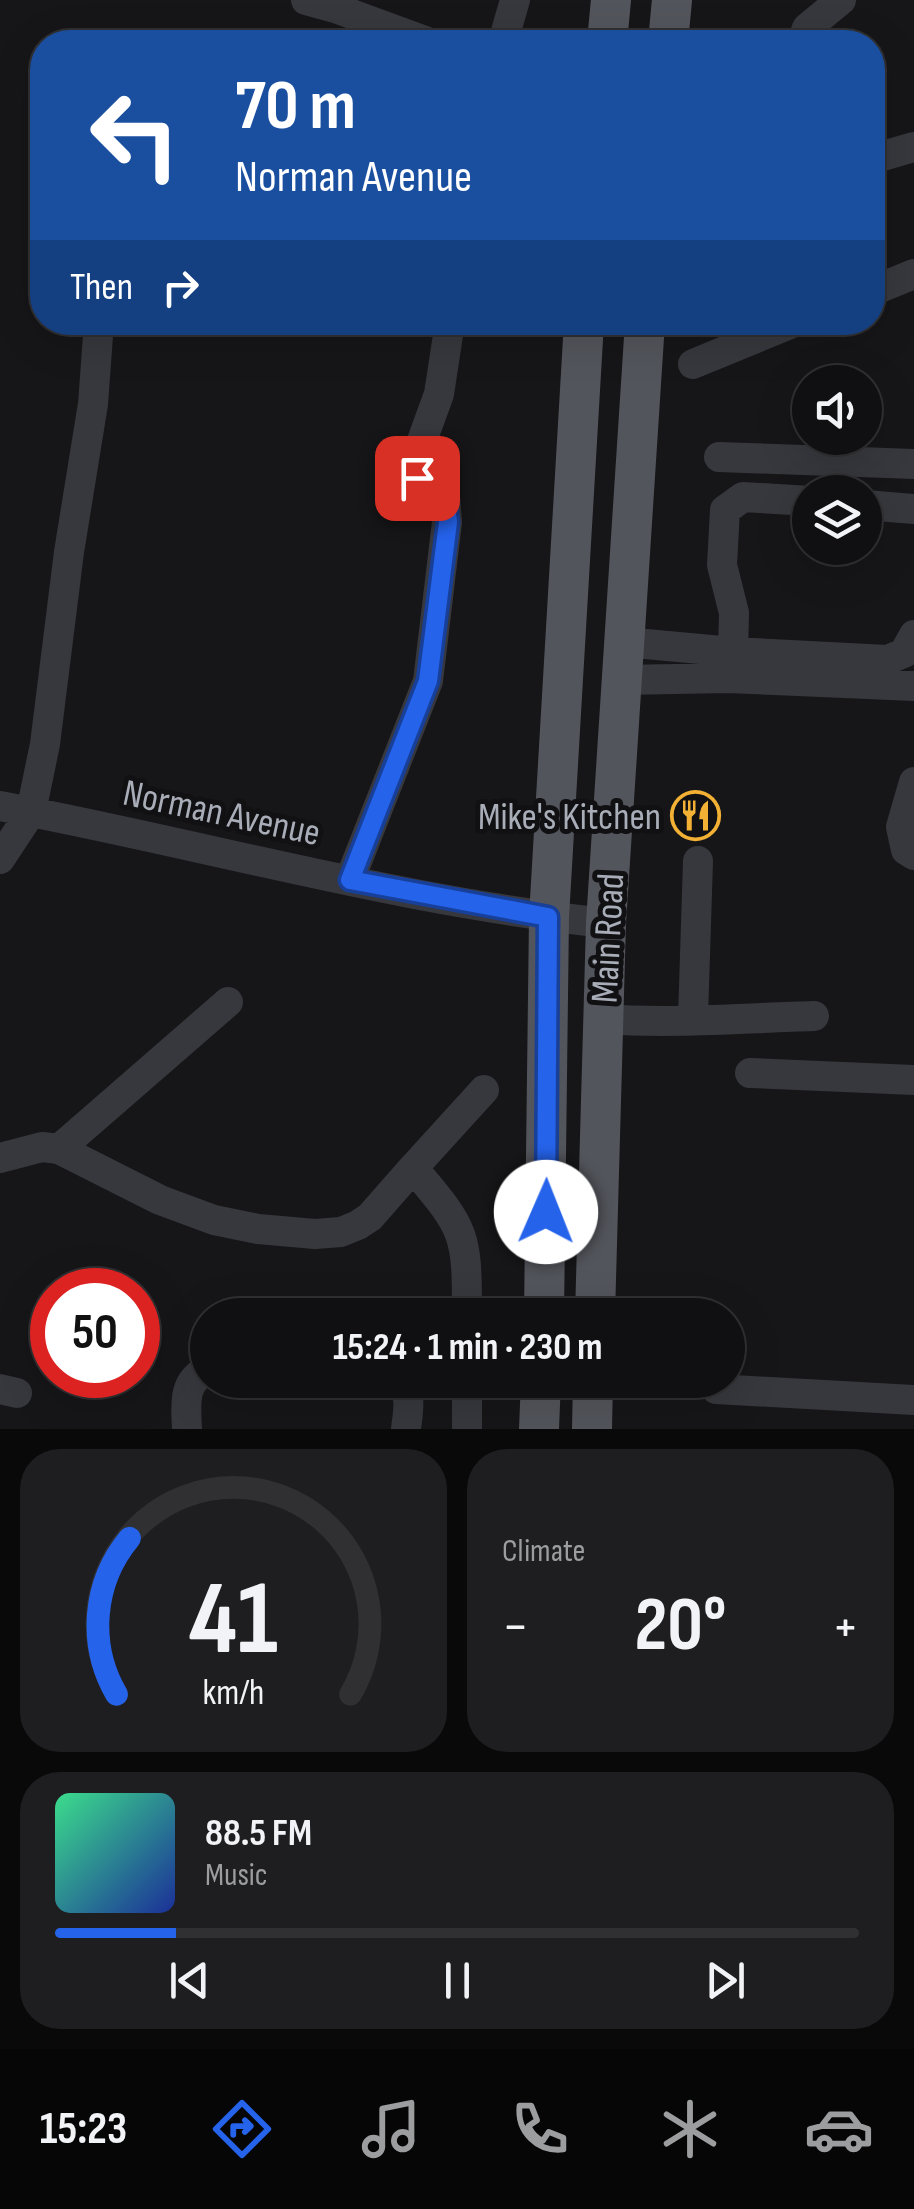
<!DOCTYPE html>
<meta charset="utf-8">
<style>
:root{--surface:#101012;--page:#1e1e20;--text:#f1f3f6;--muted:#9c9d9f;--line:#303032;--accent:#2563eb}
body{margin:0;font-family:"Sofia Sans Condensed",sans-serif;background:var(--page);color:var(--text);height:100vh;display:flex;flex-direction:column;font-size:38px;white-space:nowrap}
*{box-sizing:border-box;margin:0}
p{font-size:32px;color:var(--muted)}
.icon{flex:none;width:55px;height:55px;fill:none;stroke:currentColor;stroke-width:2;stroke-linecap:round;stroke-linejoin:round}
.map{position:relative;height:1429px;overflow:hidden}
.drawer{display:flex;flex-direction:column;gap:20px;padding:20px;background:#09090a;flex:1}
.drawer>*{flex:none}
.top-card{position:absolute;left:30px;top:30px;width:855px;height:305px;border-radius:40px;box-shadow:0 10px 40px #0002,0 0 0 2px var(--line);background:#1a4fa0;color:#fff;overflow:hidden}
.buttons{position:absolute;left:792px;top:365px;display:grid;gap:20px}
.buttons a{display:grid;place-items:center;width:90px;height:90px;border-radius:50%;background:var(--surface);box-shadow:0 10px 40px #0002,0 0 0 2px var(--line);font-size:50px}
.speed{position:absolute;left:30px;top:1268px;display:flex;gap:20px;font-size:50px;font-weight:700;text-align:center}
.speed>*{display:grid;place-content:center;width:130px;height:130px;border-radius:50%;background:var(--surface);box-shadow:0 10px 40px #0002,0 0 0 2px var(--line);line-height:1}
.speed .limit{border:15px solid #d22;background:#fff;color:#111}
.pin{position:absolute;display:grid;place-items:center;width:85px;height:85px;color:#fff;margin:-42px;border-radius:20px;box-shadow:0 5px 15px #0006}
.me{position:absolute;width:110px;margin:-55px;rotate:1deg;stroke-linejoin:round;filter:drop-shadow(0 0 8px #0008)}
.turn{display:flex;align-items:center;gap:35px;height:210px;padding:0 40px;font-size:45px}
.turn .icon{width:130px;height:130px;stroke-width:2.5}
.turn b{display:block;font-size:70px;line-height:85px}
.then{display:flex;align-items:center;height:95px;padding:0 40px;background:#0003;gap:20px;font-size:38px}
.big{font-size:75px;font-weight:700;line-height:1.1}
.drawer .card{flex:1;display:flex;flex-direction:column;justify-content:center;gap:15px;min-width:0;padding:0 35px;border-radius:40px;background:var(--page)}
.drawer .dial{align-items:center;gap:0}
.dial svg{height:260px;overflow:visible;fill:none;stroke:var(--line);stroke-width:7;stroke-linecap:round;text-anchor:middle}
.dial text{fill:var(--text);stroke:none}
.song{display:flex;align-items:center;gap:30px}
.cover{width:120px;height:120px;border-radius:15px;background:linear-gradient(135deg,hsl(150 70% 55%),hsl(230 70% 35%))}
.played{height:10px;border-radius:5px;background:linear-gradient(90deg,var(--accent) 15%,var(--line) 15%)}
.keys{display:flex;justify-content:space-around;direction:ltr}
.heat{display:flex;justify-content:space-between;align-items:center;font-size:55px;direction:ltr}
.drawer .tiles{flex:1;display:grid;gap:20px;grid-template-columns:1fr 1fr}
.card:last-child{grid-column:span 2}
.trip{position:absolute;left:190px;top:1298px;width:555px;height:100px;border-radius:50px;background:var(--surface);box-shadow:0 10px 40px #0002,0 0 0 2px var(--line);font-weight:700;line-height:100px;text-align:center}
.tab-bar{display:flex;height:160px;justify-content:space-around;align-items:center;background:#060607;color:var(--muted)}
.tab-bar .icon{width:70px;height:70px}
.tab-bar .selected{color:var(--accent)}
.tab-bar b{font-size:45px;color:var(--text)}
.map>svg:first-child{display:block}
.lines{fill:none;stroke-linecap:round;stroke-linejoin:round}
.minor{stroke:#37383d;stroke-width:30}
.major{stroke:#53555c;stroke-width:40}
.route-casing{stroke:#184099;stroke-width:25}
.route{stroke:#2563eb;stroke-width:18}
.labels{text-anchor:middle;stroke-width:10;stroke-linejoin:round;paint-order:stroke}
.street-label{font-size:38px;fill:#a8adb8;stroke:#111113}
.poi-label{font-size:38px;fill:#a8adb8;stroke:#111113;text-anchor:end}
</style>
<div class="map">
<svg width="914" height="1429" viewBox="0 0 914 1429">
<rect width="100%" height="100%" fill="#161618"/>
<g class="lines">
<!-- minor -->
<path class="minor" d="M 306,0 L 335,8 L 428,42
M 503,42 L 515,0
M 802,42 L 807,28 L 841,0
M 872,159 L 914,147
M 872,291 L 914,274
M 693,364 L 795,322
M 719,457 L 914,464
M 865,505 L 914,509
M 624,642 L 733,652 L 887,660 L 904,653 L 914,635
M 733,652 L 734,613 L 722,565 L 725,510 L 743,497 L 810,501
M 622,680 L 728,678 L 914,686
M 914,782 L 901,827 L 906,850 L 914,855
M 0,806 C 202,844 402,902 606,923
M 0,859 L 31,812 L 45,744 L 69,552 L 93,404 L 99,322
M 350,879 L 428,681 L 447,522 L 445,497 L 417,478 L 415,460 L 439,394 L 450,322
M 693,1018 L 698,861
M 603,1019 C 673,1024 743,1018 814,1016
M 750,1073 L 914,1080
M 59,1149 L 228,1002
M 0,1158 L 42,1147 L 59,1149 L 160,1200 L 214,1220 L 258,1229 L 315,1234 L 341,1232 L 358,1225 L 370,1217 L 413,1168
M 467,1315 C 467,1233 466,1230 413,1168 L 484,1090
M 398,1380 C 413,1393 408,1411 406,1429
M 0,1389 L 17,1393
M 716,1389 L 914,1400
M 187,1429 C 186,1404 182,1382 208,1369
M 467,1429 L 467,1380"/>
<!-- major -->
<path class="major" d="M 607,42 L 611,0
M 668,42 L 672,0
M 544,1315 L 549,917 L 584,322
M 595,1315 L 606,923 L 645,322
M 539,1429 L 541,1380
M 592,1429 L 593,1380"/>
</g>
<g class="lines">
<defs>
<path id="route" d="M 417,478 L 445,497 L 448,522 L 428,681 L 350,880 L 548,917 L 546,1212"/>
</defs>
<!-- route casing -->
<use href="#route" class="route-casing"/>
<!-- route -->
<use href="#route" class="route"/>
</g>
<!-- icons -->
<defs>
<symbol id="restaurant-ring" viewBox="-11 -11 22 22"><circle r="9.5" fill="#111113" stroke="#f2b134" stroke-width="1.5"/><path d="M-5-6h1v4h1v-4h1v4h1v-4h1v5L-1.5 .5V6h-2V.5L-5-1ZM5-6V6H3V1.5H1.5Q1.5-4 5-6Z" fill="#f2b134"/></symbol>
</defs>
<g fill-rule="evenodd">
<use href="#restaurant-ring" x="668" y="788" width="55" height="55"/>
</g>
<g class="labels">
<!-- street labels -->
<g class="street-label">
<text transform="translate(222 812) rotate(12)" y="13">Norman Avenue</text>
<text transform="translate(607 938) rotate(-87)" y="13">Main Road</text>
</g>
<!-- poi labels -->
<g class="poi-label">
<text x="661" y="829">Mike's Kitchen</text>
</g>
</g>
</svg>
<div class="buttons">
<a><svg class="icon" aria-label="sound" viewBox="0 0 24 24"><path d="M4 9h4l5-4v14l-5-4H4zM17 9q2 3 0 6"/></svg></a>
<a><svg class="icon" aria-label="layers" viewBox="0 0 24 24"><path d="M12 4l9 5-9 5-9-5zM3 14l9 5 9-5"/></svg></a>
</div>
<div class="speed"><div class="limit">50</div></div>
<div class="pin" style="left:417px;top:478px;background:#d93025"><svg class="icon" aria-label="arrive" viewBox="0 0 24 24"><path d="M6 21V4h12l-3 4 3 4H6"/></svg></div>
<svg class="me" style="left:546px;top:1212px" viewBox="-20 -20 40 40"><circle r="19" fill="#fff"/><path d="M0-13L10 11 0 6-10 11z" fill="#2563eb"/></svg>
<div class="trip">15:24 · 1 min · 230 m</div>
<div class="top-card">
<div class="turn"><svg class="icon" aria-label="left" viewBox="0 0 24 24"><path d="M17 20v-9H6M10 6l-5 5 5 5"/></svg><div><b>70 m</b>Norman Avenue</div></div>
<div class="then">Then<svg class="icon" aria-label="right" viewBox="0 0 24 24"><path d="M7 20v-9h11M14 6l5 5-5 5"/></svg></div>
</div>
</div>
<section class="drawer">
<div class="tiles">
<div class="card dial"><svg viewBox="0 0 100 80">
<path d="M14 69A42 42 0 1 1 86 69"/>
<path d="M14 69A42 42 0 0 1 18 21" stroke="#2563eb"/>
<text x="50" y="56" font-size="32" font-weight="700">41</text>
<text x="50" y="72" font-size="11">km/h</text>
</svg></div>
<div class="card"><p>Climate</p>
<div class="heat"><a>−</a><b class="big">20°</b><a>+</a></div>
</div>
<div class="card">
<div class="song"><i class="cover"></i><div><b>88.5 FM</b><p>Music</p></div></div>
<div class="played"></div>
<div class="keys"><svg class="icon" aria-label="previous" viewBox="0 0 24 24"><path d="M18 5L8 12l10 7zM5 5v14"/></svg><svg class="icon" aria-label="pause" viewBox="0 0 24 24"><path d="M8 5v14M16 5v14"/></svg><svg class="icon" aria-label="next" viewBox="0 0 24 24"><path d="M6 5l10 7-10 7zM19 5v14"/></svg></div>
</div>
</div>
</section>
<nav class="tab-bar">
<b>15:23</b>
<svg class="icon selected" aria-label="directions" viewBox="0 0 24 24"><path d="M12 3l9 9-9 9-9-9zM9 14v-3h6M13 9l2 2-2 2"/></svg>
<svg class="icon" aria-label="music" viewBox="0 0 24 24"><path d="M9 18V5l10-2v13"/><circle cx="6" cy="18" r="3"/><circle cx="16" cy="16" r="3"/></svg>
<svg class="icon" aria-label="phone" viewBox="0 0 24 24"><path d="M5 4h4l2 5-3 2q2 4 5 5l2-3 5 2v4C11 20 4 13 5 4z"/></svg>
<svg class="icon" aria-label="climate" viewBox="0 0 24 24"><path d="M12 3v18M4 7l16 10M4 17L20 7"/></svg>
<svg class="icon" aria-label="car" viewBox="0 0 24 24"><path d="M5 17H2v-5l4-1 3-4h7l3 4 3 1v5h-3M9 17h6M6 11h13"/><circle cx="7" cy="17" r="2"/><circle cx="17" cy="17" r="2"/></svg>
</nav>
